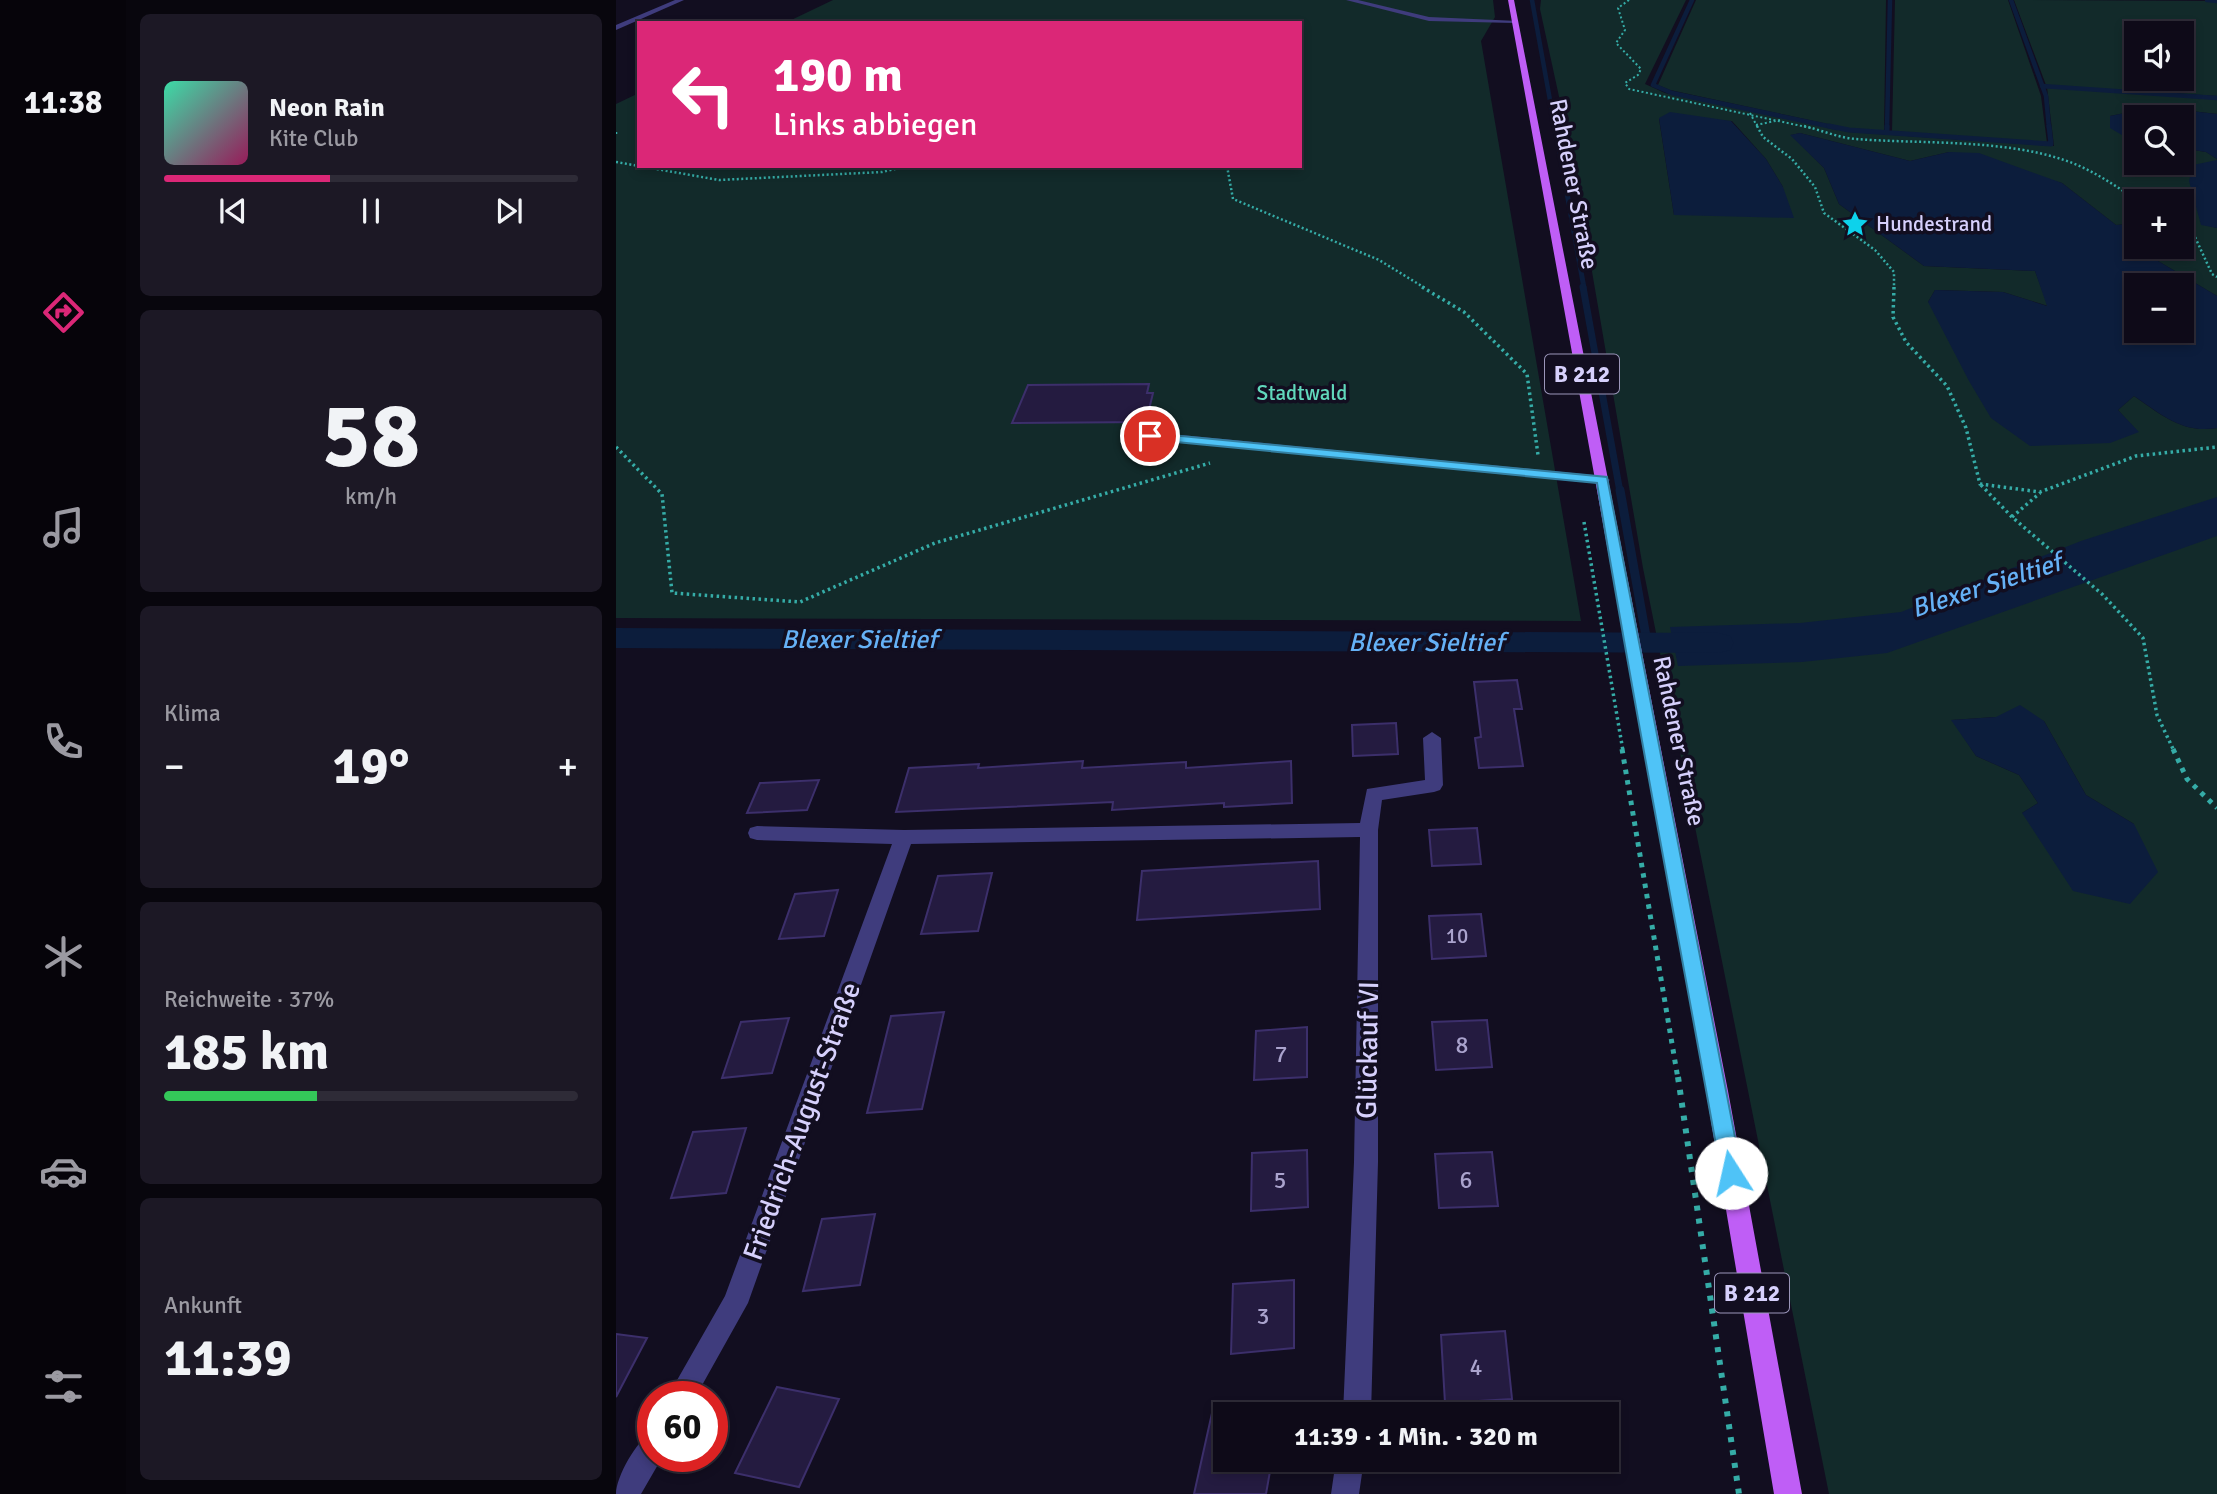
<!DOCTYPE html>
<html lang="de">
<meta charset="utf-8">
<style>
:root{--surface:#0e0a18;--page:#1c1825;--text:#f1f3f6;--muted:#9b9aa2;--line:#2e2b37;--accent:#db2777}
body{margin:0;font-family:Signika,sans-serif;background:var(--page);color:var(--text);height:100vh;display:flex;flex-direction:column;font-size:26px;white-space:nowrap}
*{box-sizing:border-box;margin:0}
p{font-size:23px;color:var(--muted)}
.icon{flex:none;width:38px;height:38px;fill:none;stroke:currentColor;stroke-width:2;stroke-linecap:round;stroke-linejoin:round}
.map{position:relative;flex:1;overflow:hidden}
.sheet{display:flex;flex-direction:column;gap:14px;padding:14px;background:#08060d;width:490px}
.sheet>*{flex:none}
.hud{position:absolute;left:21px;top:21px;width:665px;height:147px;border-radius:0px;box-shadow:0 4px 10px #0003,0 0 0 2px var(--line);background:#db2777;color:#fff;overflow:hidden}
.fabs{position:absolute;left:1508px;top:21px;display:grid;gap:14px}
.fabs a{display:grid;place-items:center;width:70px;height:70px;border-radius:0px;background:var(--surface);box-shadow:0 4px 10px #0003,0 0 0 2px var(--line);font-size:35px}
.speed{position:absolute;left:21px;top:1381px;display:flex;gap:14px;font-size:35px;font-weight:700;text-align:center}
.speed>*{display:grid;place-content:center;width:91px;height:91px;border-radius:50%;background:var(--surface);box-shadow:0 4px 10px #0003,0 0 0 2px var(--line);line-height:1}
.speed .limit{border:10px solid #d22;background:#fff;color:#111}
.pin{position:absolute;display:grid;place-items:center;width:60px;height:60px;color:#fff;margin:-30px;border:4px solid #fff;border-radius:50%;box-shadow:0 2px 7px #0007}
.me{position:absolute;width:77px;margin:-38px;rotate:350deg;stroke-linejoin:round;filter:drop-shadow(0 0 5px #0008)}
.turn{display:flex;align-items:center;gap:24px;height:147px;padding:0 21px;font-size:32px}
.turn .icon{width:91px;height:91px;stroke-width:2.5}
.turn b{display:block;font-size:49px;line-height:60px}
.big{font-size:52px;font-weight:700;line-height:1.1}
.sheet .widget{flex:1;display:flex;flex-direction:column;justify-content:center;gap:10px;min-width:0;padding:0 24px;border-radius:10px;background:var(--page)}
.sheet .dial{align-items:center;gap:0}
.dial b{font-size:91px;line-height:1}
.song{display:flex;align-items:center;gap:21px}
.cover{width:84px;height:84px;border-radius:10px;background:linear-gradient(135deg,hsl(160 70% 55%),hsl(330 70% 35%))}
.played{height:7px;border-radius:4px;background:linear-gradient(90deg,var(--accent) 40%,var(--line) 40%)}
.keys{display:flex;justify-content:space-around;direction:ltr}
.heat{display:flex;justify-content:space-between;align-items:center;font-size:38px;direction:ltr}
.charge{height:10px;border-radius:5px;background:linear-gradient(90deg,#34c759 37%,var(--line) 0)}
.trip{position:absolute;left:597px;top:1402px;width:406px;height:70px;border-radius:0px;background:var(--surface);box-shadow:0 4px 10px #0003,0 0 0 2px var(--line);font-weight:700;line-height:70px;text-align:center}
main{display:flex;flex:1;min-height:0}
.tabs{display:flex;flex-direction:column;width:126px;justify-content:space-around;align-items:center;background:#06040a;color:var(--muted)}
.tabs .icon{width:49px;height:49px}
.tabs .selected{color:var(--accent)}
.tabs b{font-size:32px;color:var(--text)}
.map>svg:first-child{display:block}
.green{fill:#122a2a;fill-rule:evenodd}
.water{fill:#0c1d3c;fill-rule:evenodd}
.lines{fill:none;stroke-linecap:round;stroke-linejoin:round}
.stream-far3{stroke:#0c1d3c;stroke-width:4.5}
.stream-far2{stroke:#0c1d3c;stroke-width:5}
.stream-far1{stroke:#0c1d3c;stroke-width:7}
.stream{stroke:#0c1d3c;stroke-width:9}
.canal{fill:#0c1d3c;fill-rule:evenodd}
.building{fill:#241b40;stroke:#3c2f6b;stroke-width:2}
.path-far4{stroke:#35aca7;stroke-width:2;stroke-dasharray:2 2.5;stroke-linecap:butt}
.path-far3{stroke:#35aca7;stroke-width:2.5;stroke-dasharray:2 2.5;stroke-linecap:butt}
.path-far2{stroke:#35aca7;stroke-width:3.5;stroke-dasharray:2.5 3.5;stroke-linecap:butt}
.path-far1{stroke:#35aca7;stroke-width:5;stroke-dasharray:4.5 6;stroke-linecap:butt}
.path{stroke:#35aca7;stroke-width:6;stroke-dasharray:5 8;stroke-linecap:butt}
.minor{fill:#3f3c7d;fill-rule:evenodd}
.major{fill:#bf5ef6;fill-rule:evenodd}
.route{fill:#4fc3f7;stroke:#337fa1;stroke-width:2}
.labels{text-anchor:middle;stroke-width:7;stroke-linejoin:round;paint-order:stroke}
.far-poi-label{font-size:21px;fill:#d6d0fc;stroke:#120e20;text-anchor:start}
.far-park-label{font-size:21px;fill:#61d8bc;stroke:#120e20}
.number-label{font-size:21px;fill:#aaa3cd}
.shield{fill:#120e20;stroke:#9b96ba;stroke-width:2}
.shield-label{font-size:23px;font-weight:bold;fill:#d6d0fc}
.street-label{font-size:24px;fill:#d6d0fc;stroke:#120e20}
.near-number-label{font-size:24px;fill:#aaa3cd}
.water-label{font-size:26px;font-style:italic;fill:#65b1f6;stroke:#120e20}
.near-street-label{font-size:28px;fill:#d6d0fc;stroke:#120e20}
</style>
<main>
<nav class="tabs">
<b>11:38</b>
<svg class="icon selected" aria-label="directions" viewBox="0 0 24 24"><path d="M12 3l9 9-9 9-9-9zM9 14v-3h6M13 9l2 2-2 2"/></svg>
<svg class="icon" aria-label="music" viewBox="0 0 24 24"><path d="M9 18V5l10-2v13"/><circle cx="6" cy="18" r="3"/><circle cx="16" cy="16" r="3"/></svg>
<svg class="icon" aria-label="phone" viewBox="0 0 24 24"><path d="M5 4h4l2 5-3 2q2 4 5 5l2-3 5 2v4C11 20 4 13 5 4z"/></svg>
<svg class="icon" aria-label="climate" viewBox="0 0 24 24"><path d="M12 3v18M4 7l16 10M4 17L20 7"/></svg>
<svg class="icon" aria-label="car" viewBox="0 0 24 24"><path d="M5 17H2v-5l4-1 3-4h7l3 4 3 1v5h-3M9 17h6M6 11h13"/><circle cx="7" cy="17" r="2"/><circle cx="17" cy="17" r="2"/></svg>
<svg class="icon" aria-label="filters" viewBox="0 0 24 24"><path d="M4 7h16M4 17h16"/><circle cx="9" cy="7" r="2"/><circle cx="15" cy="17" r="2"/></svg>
</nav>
<section class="sheet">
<div class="widget">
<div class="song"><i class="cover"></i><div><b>Neon Rain</b><p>Kite Club</p></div></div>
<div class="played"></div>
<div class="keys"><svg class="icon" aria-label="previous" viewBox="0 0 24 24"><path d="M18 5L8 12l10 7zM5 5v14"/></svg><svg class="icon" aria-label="pause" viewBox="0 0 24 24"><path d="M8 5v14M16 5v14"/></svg><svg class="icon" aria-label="next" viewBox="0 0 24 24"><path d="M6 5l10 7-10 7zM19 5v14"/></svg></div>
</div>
<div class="widget dial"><b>58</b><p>km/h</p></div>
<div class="widget"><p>Klima</p>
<div class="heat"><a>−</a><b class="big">19°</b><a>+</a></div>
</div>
<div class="widget"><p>Reichweite · 37%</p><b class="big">185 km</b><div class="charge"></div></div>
<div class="widget"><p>Ankunft</p><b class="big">11:39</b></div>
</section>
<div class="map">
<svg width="1601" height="1494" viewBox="0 0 1601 1494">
<rect width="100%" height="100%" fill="#120e20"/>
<!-- green -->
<path class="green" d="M 217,0 L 877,0 L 879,17 L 865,41 L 965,621 L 0,618 L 0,104 L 23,93 L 23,166 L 684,166 L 684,23 L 169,23 Z
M 925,0 L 1070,0 L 1029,84 L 1049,93 L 1233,132 L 1438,146 L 1431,87 L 1601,99 L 1601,114 L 1540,107 L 1494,116 L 1511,138 L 1521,140 L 1521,163 L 1566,163 L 1566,148 L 1590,152 L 1601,159 L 1585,224 L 1601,228 L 1601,296 L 1542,261 L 1543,250 L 1536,247 L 1566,247 L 1566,201 L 1521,201 L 1521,233 L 1514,224 L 1500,225 L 1446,183 L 1333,152 L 1294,161 L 1184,133 L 1175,135 L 1208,168 L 1223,204 L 1308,266 L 1419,271 L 1432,306 L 1387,292 L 1319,290 L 1312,302 L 1522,432 L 1502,410 L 1518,396 C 1544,414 1567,434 1601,428 L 1601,1494 L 1213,1494 L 1027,568 L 957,161 L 924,9 ZM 1043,119 L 1116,121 L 1150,159 L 1167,187 L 1058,215 ZM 1380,717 L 1428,721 L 1470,795 L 1518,824 L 1406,813 L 1422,803 L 1403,775 L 1360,756 L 1336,720 Z
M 1080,0 L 1270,0 L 1268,131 L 1235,129 L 1054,90 L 1042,85 Z
M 1279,0 L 1392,0 L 1425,96 L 1431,143 L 1276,131 Z
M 1398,0 L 1601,1 L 1601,96 L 1430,85 ZM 1566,33 L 1566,79 L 1521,79 L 1521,33 Z"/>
<!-- water -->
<path class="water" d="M 1539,107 L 1601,114 L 1601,159 L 1590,152 L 1566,148 L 1566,117 L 1521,117 L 1521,140 L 1511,138 L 1494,128 L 1494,116 Z
M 1054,112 L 1115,121 L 1150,159 L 1167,187 L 1178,218 L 1058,215 L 1043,118 Z
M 1184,133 L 1294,161 L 1333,152 L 1363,153 L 1446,183 L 1500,225 L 1514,224 L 1521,233 L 1521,247 L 1543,250 L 1542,261 L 1601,296 L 1601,428 C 1566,434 1545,414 1518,396 L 1502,410 L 1523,432 L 1494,443 L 1414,446 L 1375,418 L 1353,381 L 1312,302 L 1319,290 L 1387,292 L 1431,306 L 1419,271 L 1308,266 L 1223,204 L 1208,168 L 1174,135 ZM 1521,285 L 1566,285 L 1566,331 L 1521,331 Z
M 1601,160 L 1601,228 L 1585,225 L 1573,181 L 1577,165 Z
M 1601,497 L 1601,536 L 1271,653 L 1186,662 L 1062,666 L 1054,627 L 1184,623 L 1285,612 L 1465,541 Z
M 1404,705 L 1428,721 L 1470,795 L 1518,824 L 1542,872 L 1514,904 L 1457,891 L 1406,813 L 1422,803 L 1403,775 L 1360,756 L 1335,720 L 1380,717 Z"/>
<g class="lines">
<!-- stream-far3 -->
<path class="stream-far3" d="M 916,0 L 939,128
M 1076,0 L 1037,85 L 1056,93 L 1221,128
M 1395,0 L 1430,96 L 1433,128
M 1591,0 L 1601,1
M 1426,86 L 1601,98
M 1271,128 L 1274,0"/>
<!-- stream-far2 -->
<path class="stream-far2" d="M 939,126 L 968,288
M 1213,126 L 1233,130 L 1435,144 L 1433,126
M 1271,132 L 1271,126"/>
<!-- stream-far1 -->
<path class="stream-far1" d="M 967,287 L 1004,492"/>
<!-- stream -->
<path class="stream" d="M 1004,490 L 1031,642"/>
<!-- canal -->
<path class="canal" d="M 0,628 L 1103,633 L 1114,636 L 1118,643 L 1114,650 L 1103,653 L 0,648 Z"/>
</g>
<!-- building -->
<path class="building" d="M 533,384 L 531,393 L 537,393 L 530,422 L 396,423 L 412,385 Z
M 901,680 L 906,709 L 898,709 L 907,766 L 863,768 L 859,738 L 865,737 L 858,682 Z
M 780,723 L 782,754 L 737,756 L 736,725 Z
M 467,761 L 466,768 L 570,762 L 570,768 L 675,761 L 676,803 L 608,807 L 608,803 L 496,810 L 497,802 L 280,812 L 293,768 L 363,764 L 362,768 Z
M 203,780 L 191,810 L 131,813 L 144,783 Z
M 861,828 L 865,864 L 816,866 L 813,830 Z
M 702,861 L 704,909 L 521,920 L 526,871 Z
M 376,873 L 362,931 L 305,934 L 322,876 Z
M 222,890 L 208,936 L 163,939 L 179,894 Z
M 865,914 L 870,956 L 816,959 L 813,916 Z
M 328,1012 L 306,1109 L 251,1113 L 275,1016 Z
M 173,1018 L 156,1073 L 106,1078 L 125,1022 Z
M 871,1020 L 876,1067 L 820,1070 L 816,1022 Z
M 691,1027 L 691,1077 L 638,1080 L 640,1031 Z
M 130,1128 L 110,1193 L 55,1198 L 77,1132 Z
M 691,1150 L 692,1207 L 635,1211 L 636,1153 Z
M 876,1152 L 882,1206 L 823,1208 L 819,1154 Z
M 259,1214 L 244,1285 L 187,1291 L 206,1219 Z
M 678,1280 L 678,1348 L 615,1354 L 617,1284 Z
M 889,1331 L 896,1399 L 829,1403 L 825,1335 Z
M 0,1334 L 31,1338 L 0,1397 Z
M 161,1387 L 223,1399 L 183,1487 L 119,1473 Z
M 598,1404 L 609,1405 L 609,1460 L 656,1460 L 650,1494 L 578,1494 Z"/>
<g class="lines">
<!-- path-far4 -->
<path class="path-far4" d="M 1013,0 L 1002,8 L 1009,30 L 1000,43 L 1025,69 L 1022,75 L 1009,83 L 1013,89 L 1195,128
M 1134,113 L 1142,128
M 1140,125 L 1164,120"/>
<!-- path-far3 -->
<path class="path-far3" d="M 1141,126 L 1147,137 L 1176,159 L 1199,187 L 1208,213 L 1259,250 L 1278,272 L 1278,288
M 1188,126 C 1205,130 1223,138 1240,139 C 1305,144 1386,139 1448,160 C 1476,169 1499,186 1523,201
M 0,132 L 0,135
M 0,162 L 23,166
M 23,166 L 103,180 L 266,172 L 292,166
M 611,166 L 617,199 L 763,260 L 809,288
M 1566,225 L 1579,237 L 1596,274 L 1601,277"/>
<!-- path-far2 -->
<path class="path-far2" d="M 806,287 L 848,312 L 911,374 L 922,455
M 1278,287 L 1277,317 L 1290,342 L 1331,386 L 1350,428 L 1364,484 L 1424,492 L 1520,456 L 1601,447
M 0,447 L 46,494 L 56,593 L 184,602 L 319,543 L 594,463
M 1365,485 L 1396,517 L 1487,595 L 1527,638 L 1541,715 L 1558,751
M 1396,517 L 1424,493
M 968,522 L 1007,751"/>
<!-- path-far1 -->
<path class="path-far1" d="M 1006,749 L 1062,1079
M 1557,749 L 1571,779 L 1601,808"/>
<!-- path -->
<path class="path" d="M 1062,1077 L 1123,1494"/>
<!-- minor -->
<path class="minor" d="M 59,0 L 68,0 L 0,30 L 0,25 Z
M 730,0 L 742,0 L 813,17 L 902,21 L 898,23 L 813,21 Z
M 534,432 L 987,476 L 994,480 L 987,484 L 529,439 L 529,433 Z
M 816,732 L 825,738 L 827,785 L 824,790 L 818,792 L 766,800 L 762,830 L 762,1162 L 755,1414 L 727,1414 L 738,1162 L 744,837 L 295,844 L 132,1303 L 80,1396 L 52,1396 L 109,1296 L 276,844 L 141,840 L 134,838 L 132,833 L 134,828 L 141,826 L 288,830 L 744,823 L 751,789 L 809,780 L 807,738 Z
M 37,1432 L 37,1456 L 47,1456 L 25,1494 L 0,1494 C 0,1477 21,1439 37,1432 Z
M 720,1460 L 748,1460 L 743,1494 L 715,1494 Z"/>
<!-- major -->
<path class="major" d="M 892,0 L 898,0 L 1112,1091 L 1186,1494 L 1158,1494 L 1090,1091 Z"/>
</g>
<!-- route -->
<path class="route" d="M 534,433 L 991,477 L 1126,1173 L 1123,1181 L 1115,1184 L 1108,1181 L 1105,1173 C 1064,943 1019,714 981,483 L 529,439 L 528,436 Z"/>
<!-- icons -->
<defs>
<symbol id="sight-bare" viewBox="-9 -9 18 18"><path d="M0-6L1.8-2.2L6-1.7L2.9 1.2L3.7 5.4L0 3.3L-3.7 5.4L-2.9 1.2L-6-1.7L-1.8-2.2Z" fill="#0dd2eb" stroke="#120e20" stroke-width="2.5" paint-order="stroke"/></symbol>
</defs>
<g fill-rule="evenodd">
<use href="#sight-bare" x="1220" y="205" width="38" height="38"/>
</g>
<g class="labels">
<!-- far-poi labels -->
<g class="far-poi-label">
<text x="1260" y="231">Hundestrand</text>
</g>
<!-- far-park labels -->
<g class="far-park-label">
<text x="686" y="400">Stadtwald</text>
</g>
<!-- number labels -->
<g class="number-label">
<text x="841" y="943">10</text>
</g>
<!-- shield labels -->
<g class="shield">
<rect x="929" y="354.5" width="74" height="39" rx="5"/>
<rect x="1099" y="1273.5" width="74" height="39" rx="5"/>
</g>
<g class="shield-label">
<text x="966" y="382">B 212</text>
<text x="1136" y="1301">B 212</text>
</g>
<!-- street labels -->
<g class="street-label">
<text transform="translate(958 184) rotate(79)" y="8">Rahdener Straße</text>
<text transform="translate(1063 741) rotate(78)" y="8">Rahdener Straße</text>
</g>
<!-- near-number labels -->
<g class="near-number-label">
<text x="846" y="1053">8</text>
<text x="665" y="1062">7</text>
<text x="664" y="1188">5</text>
<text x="850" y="1188">6</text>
<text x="647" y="1324">3</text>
<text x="860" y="1375">4</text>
</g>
<!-- water labels -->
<g class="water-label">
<text transform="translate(1370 585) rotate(-18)" y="9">Blexer Sieltief</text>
<text x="243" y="648">Blexer Sieltief</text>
<text x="810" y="651">Blexer Sieltief</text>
</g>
<!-- near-street labels -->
<g class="near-street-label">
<text transform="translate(751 1050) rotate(-89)" y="10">Glückauf VI</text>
<text transform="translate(185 1121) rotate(-70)" y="10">Friedrich-August-Straße</text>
</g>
</g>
</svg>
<div class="fabs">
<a><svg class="icon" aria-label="sound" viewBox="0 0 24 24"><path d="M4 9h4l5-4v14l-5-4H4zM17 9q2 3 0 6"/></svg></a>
<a><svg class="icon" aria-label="search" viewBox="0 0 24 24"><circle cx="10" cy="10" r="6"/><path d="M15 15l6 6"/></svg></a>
<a>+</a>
<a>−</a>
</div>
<div class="speed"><div class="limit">60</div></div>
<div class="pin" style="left:534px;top:436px;background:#d93025"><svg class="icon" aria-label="arrive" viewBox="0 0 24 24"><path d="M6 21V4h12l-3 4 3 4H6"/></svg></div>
<svg class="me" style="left:1115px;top:1173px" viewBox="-20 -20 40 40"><circle r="19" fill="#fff"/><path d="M0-13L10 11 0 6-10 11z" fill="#4fc3f7"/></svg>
<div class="trip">11:39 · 1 Min. · 320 m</div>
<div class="hud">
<div class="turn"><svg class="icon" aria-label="left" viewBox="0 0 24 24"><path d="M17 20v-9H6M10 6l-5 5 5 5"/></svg><div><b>190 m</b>Links abbiegen</div></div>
</div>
</div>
</main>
